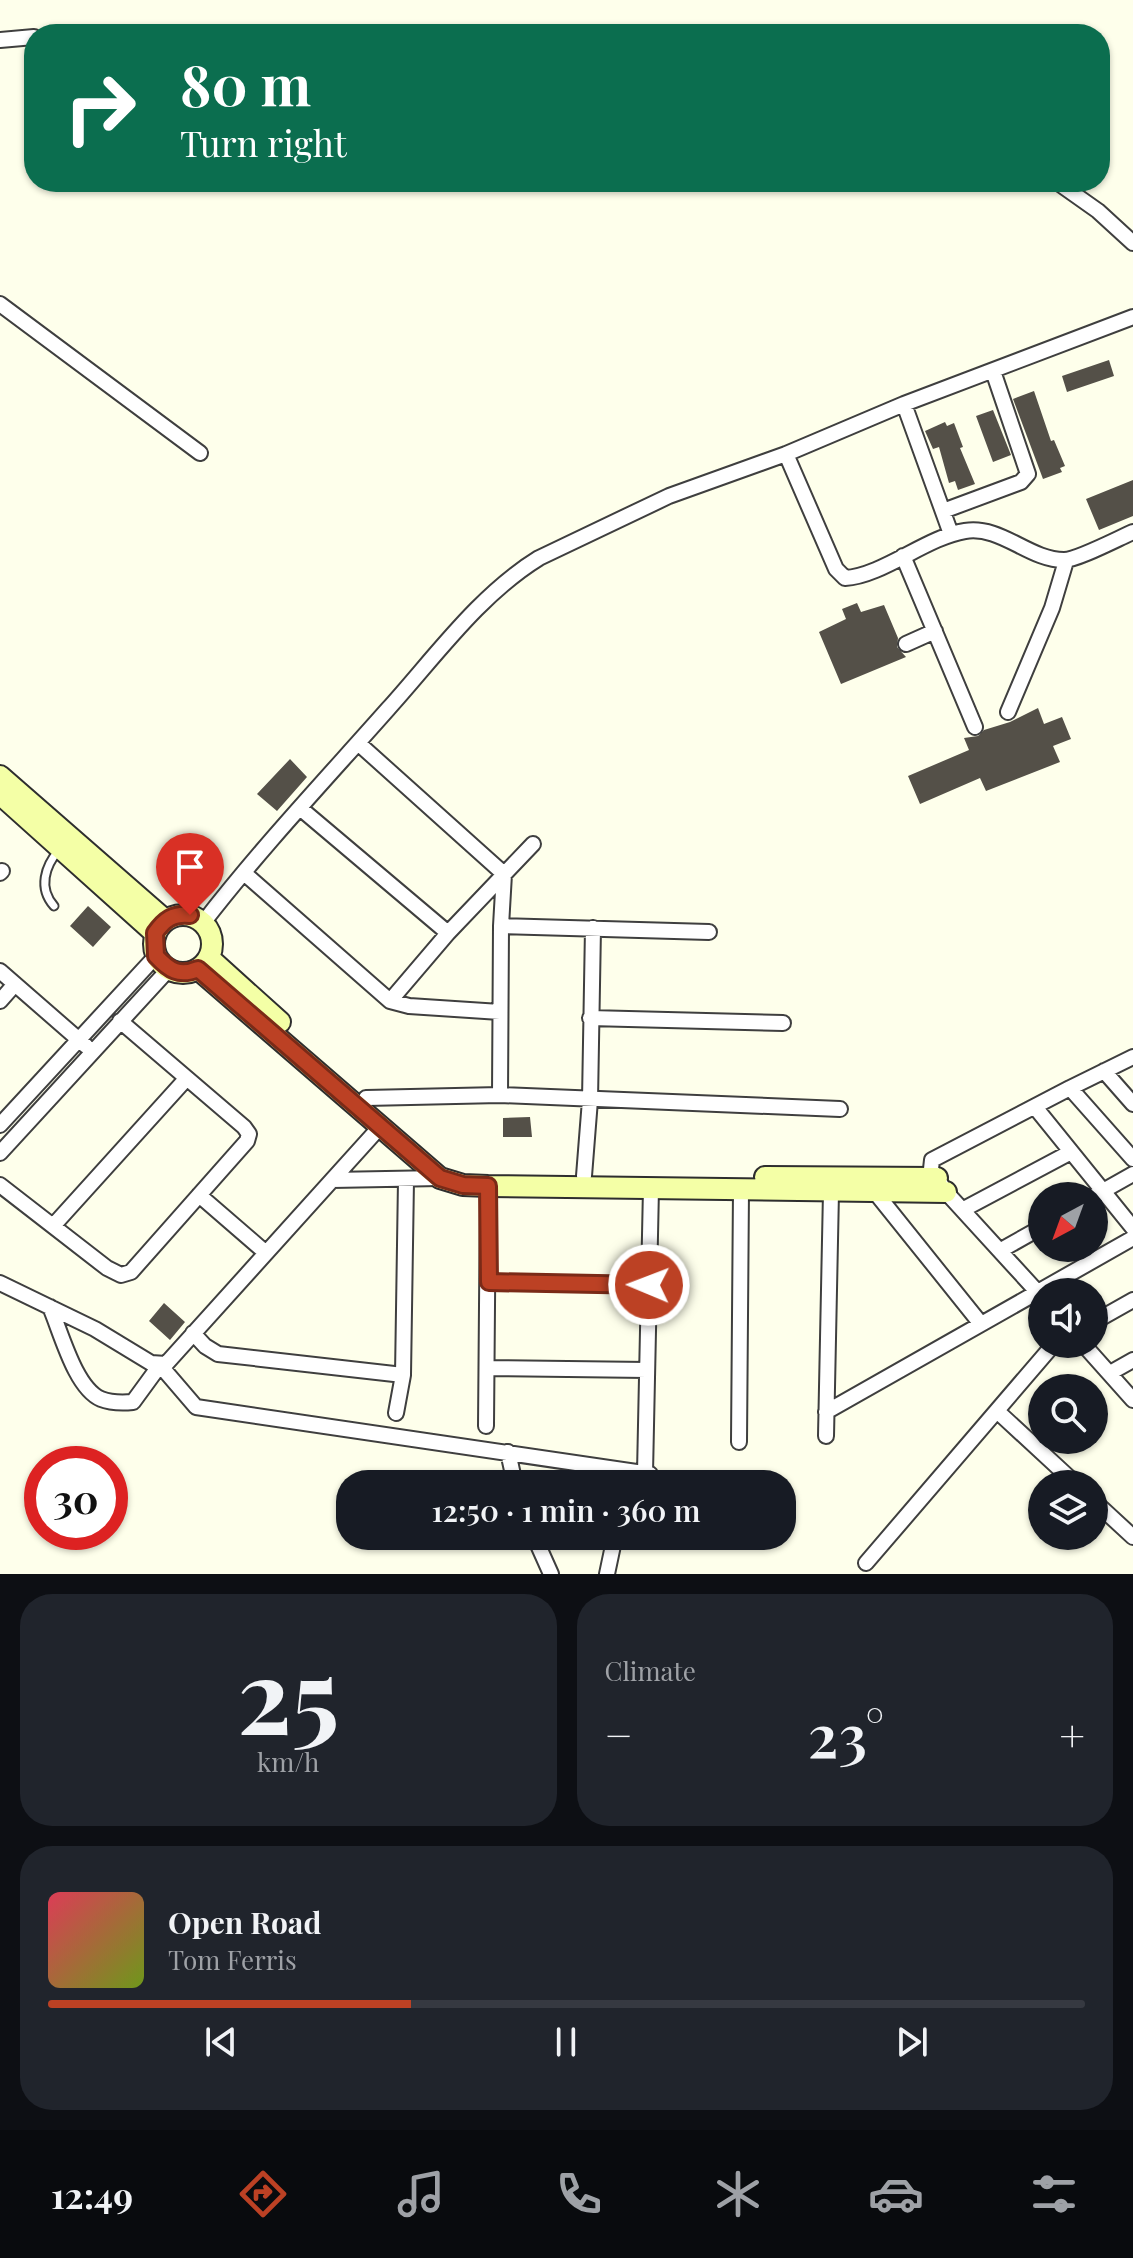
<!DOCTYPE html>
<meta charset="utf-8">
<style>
:root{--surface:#171b24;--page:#20242c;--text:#f1f3f6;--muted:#9ea1a6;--line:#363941;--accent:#bc4124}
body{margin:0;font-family:"Playfair Display",serif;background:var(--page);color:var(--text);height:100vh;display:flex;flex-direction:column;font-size:30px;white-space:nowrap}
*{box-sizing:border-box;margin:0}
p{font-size:26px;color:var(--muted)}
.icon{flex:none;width:44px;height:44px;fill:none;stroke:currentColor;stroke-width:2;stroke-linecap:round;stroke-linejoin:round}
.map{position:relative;height:1574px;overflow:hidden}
.sheet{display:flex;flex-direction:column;gap:20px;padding:20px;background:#0d0f14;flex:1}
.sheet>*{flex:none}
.top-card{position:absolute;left:24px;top:24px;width:1086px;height:168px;border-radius:32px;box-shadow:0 2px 6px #0004;background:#0b6e4f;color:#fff;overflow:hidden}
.needle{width:52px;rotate:221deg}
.controls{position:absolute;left:1028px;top:1182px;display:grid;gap:16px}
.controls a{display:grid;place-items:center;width:80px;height:80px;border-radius:50%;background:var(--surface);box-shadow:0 2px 6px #0004;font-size:40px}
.speed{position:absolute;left:24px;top:1446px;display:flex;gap:16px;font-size:40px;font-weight:700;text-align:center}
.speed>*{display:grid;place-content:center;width:104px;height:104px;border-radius:50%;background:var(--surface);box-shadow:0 2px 6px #0004;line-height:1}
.speed .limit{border:12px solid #d22;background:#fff;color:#111}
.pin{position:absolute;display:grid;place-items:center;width:68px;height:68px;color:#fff;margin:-82px -34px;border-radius:50% 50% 50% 0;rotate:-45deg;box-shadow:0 0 8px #0007}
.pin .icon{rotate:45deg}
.me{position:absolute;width:88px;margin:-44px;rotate:271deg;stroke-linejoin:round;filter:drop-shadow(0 0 6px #0008)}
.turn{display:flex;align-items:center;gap:28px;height:168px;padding:0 24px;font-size:36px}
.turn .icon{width:104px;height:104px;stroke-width:2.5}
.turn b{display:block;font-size:56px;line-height:68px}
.big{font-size:60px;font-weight:600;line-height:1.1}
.sheet .widget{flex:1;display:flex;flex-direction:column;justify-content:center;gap:12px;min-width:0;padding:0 28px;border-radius:32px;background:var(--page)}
.sheet .dial{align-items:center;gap:0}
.dial b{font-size:104px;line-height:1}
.song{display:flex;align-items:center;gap:24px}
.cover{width:96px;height:96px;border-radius:12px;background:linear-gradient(135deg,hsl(350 70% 55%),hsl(80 70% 35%))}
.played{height:8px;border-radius:4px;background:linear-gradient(90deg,var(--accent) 35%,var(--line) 35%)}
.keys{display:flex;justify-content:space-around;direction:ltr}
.heat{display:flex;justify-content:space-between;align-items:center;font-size:44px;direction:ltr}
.sheet .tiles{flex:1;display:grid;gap:20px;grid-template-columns:1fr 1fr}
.widget:last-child{grid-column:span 2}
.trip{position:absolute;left:336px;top:1470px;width:460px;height:80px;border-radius:32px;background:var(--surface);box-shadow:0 2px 6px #0004;font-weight:600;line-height:80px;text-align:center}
.menu{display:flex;height:128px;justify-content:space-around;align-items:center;background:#090b0e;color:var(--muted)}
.menu .icon{width:56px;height:56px}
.menu .active{color:var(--accent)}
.menu b{font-size:36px;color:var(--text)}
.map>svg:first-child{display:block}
.building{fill:#545048}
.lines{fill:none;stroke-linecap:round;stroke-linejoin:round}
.lane-casing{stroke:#3f3f3f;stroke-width:11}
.street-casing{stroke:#3f3f3f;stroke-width:18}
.secondary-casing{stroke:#2e2e2e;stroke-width:24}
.lane{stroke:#fff;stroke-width:7}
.street{stroke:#fff;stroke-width:14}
.secondary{stroke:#f4ffa6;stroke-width:20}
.route-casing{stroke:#7a2a17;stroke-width:20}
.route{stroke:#bc4124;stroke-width:14}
</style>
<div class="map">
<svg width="1133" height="1574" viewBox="0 0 1133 1574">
<rect width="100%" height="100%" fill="#feffeb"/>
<!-- building -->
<path class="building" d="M 1109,360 L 1114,376 L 1067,392 L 1062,376 Z
M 1034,391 L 1051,441 L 1054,440 L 1065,466 L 1060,468 L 1062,472 L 1043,479 L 1013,399 Z
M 993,410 L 1011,455 L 993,462 L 976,416 Z
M 945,422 L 947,426 L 954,423 L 963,447 L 960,448 L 975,484 L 958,490 L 955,481 L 949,483 L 939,447 L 933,449 L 925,431 Z
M 1133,480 L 1133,516 L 1099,530 L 1086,499 Z
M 857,603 L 861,612 L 884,605 L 898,638 L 897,647 L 906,657 L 841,684 L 819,632 L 846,619 L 842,609 Z
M 1038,708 L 1044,724 L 1062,717 L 1071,739 L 1053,746 L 1060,762 L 986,791 L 980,778 L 920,804 L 908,776 L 969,750 L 964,738 L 978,736 L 984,730 L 1010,722 Z
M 290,759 L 307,777 L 277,811 L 257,794 Z
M 88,906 L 111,927 L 93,947 L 70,926 Z
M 530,1117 L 532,1137 L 503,1137 L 503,1118 Z
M 164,1303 L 185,1322 L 170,1340 L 149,1321 Z"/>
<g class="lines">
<defs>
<path id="lane" d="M 54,906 C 38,888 45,866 59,850"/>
<path id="street" d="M 67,34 L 72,34
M 0,40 L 34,37
M 1057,182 L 1098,211 L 1133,243
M 0,304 L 200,453
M 904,404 L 951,534
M 786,454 L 836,569 L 845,578 C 882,576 927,537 965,531 C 1001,525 1029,560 1064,560 C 1077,560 1119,538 1133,532
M 943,511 L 1021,482 L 1028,474 L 993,371
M 903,556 L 975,727
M 906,644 L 935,631
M 1008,712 L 1052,608 L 1066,561
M 358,743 L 504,874 L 501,926 L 500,1095
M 300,808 L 448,933
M 0,873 L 2,871
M 244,873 L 390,1001 L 409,1006 L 500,1012
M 203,923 C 261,848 326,779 388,709 C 435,657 479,595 539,558 L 669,496 L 786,454 L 904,404 L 1133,317
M 501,926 L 709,932
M 0,971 L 86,1046
M 0,1001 L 15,984
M 390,1001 L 448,933 L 533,844
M 590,1018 L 783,1023
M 1104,1071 L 1133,1104
M 1070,1088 L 1133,1057
M 366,1098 L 500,1095 L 840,1109
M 1035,1107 L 1133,1228
M 0,1125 L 156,956
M 0,1153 L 169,969
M 584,1176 L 590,1100 L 593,928
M 332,1180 L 440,1178
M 0,1185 L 107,1268 L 121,1275 L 131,1272 L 247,1141 L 249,1134 L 244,1127 L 120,1021
M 871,1187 L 981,1324
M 199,1195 L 266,1253
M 1094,1196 L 1133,1174
M 964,1209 L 1071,1152
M 53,1226 L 186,1079
M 1001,1250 L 1042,1227
M 489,1282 L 649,1285
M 0,1283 L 95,1329 L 151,1363 L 166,1364 L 379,1128
M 1042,1297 L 946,1192 L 931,1169 L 932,1160 L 1070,1088 L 1133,1159
M 50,1307 C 61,1332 75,1388 101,1399 C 111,1403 122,1403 133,1402 L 160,1365 L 196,1407 L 650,1474
M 1094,1322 L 1133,1300
M 193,1333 L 205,1346 L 218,1354 L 403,1375
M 1083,1344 L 1133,1400
M 487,1368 L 647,1370
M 1110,1373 L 1133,1360
M 997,1411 L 1076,1484
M 826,1412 L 1133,1238
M 396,1413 L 403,1375 L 406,1180
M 486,1426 L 488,1186
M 826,1436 L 831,1192
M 739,1442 L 741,1190
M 508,1452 L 515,1484
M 645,1473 L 651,1188
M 1094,1501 L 1133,1537
M 534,1536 L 551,1574
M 866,1563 L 1054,1344
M 607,1574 L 615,1536"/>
<path id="secondary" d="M 0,776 L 165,920
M 0,794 L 155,933
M154 944a29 29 0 1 1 58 0a29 29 0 1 1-58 0Z
M 209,958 L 280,1022
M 198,969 L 440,1178 L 463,1185 L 488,1186 L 946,1192
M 765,1177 L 937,1178"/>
</defs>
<!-- lane casing -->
<use href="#lane" class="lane-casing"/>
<!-- street casing -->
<use href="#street" class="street-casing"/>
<!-- secondary casing -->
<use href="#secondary" class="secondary-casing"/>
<!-- lane -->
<use href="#lane" class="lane"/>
<!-- street -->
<use href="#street" class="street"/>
<!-- secondary -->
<use href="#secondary" class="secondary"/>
</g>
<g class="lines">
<defs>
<path id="route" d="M 190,915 C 173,913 164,920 155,933 L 156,956 C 169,970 179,977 198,969 L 440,1178 L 463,1185 L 488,1186 L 489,1282 L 649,1285"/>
</defs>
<!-- route casing -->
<use href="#route" class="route-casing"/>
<!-- route -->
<use href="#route" class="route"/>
</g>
</svg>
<div class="controls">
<a><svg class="needle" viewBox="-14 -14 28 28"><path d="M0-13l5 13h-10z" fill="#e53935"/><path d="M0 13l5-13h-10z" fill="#9ea1a6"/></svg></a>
<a><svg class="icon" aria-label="sound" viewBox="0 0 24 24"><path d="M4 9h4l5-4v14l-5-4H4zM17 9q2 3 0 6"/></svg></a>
<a><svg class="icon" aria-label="search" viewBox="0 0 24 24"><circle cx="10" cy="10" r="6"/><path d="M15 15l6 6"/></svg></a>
<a><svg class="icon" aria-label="layers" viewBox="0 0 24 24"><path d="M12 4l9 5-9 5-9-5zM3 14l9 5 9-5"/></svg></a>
</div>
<div class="speed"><div class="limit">30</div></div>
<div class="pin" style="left:190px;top:915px;background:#d93025"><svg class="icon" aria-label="arrive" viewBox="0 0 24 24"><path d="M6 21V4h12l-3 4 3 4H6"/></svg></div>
<svg class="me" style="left:649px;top:1285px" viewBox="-20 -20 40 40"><circle r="17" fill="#bc4124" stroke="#fff" stroke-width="3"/><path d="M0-11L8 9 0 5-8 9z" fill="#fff"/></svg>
<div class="trip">12:50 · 1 min · 360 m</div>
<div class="top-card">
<div class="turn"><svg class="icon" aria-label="right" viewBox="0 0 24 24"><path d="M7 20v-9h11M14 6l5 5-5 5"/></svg><div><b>80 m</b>Turn right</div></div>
</div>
</div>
<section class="sheet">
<div class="tiles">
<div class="widget dial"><b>25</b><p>km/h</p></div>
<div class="widget"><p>Climate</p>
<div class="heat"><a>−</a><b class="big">23°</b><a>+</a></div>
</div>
<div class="widget">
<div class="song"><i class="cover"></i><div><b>Open Road</b><p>Tom Ferris</p></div></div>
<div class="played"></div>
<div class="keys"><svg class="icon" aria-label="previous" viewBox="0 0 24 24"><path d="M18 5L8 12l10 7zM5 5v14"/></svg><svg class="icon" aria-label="pause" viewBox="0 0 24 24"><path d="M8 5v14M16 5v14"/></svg><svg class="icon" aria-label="next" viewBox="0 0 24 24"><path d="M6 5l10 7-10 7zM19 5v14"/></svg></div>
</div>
</div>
</section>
<nav class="menu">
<b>12:49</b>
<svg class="icon active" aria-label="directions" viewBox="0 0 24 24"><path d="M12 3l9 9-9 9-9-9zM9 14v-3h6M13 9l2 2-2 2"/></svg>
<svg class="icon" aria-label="music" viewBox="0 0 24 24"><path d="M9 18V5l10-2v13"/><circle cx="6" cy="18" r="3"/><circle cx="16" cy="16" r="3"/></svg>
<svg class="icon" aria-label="phone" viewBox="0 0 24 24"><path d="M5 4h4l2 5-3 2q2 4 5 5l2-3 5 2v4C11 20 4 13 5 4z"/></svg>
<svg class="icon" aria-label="climate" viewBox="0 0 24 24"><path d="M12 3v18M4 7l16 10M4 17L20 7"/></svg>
<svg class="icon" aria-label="car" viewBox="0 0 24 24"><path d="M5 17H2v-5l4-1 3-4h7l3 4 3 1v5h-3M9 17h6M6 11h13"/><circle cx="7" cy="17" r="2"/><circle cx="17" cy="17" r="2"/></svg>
<svg class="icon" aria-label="filters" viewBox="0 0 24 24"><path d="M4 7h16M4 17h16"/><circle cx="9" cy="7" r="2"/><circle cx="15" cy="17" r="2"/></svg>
</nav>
